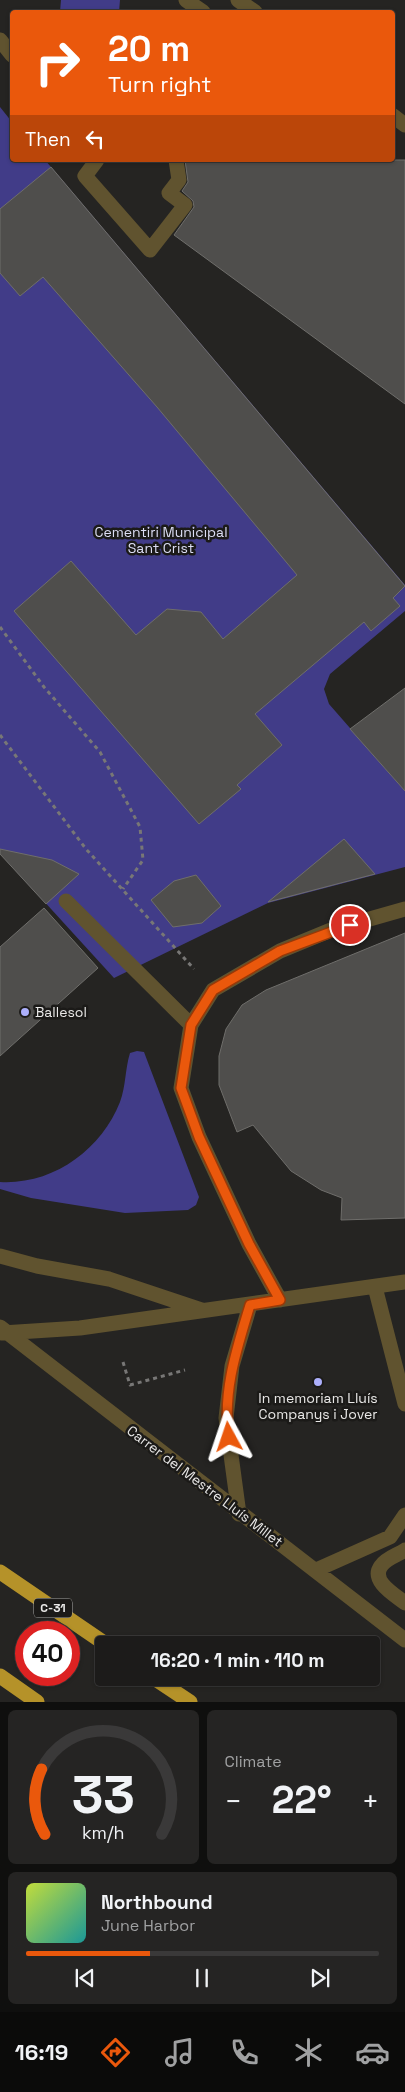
<!DOCTYPE html>
<meta charset="utf-8">
<style>
:root{--surface:#1c1b1a;--page:#252423;--text:#f1f3f6;--muted:#a0a1a2;--line:#3a3939;--accent:#ea580c}
body{margin:0;font-family:"Space Grotesk",sans-serif;background:var(--page);color:var(--text);height:100vh;display:flex;flex-direction:column;font-size:19px;white-space:nowrap}
*{box-sizing:border-box;margin:0}
p{font-size:16px;color:var(--muted)}
.icon{flex:none;width:28px;height:28px;fill:none;stroke:currentColor;stroke-width:2;stroke-linecap:round;stroke-linejoin:round}
.map{position:relative;height:1702px;overflow:hidden}
.side{display:flex;flex-direction:column;gap:8px;padding:8px;background:#0f0f0e;flex:1}
.side>*{flex:none}
.top-card{position:absolute;left:10px;top:10px;width:385px;height:152px;border-radius:5px;box-shadow:0 1px 4px #0004,0 0 0 1px var(--line);background:#ea580c;color:#fff;overflow:hidden}
.speed{position:absolute;left:15px;top:1621px;display:flex;gap:10px;font-size:25px;font-weight:700;text-align:center}
.speed>*{display:grid;place-content:center;width:65px;height:65px;border-radius:50%;background:var(--surface);box-shadow:0 1px 4px #0004,0 0 0 1px var(--line);line-height:1}
.speed .limit{border:8px solid #d22;background:#fff;color:#111}
.pin{position:absolute;display:grid;place-items:center;width:42px;height:42px;color:#fff;margin:-21px;border:2px solid #fff;border-radius:50%;box-shadow:0 1px 5px #0007}
.me{position:absolute;width:55px;margin:-28px;rotate:355deg;stroke-linejoin:round;filter:drop-shadow(0 0 4px #0008)}
.turn{display:flex;align-items:center;gap:18px;height:105px;padding:0 15px;font-size:22px}
.turn .icon{width:65px;height:65px;stroke-width:2.5}
.turn b{display:block;font-size:35px;line-height:42px}
.then{display:flex;align-items:center;height:48px;padding:0 15px;background:#0003;gap:10px;font-size:19px}
.big{font-size:38px;font-weight:600;line-height:1.1}
.side .tile{flex:1;display:flex;flex-direction:column;justify-content:center;gap:8px;min-width:0;padding:0 18px;border-radius:8px;background:var(--page)}
.side .dial{align-items:center;gap:0}
.dial svg{height:130px;overflow:visible;fill:none;stroke:var(--line);stroke-width:7;stroke-linecap:round;text-anchor:middle}
.dial text{fill:var(--text);stroke:none}
.song{display:flex;align-items:center;gap:15px}
.cover{width:60px;height:60px;border-radius:8px;background:linear-gradient(135deg,hsl(70 70% 55%),hsl(180 70% 35%))}
.played{height:5px;border-radius:2px;background:linear-gradient(90deg,var(--accent) 35%,var(--line) 35%)}
.keys{display:flex;justify-content:space-around;direction:ltr}
.heat{display:flex;justify-content:space-between;align-items:center;font-size:28px;direction:ltr}
.side .tiles{flex:1;display:grid;gap:8px;grid-template-columns:1fr 1fr}
.tile:last-child{grid-column:span 2}
.trip{position:absolute;left:95px;top:1636px;width:285px;height:50px;border-radius:5px;background:var(--surface);box-shadow:0 1px 4px #0004,0 0 0 1px var(--line);font-weight:600;line-height:50px;text-align:center}
.tabs{display:flex;height:80px;justify-content:space-around;align-items:center;background:#0b0b0a;color:var(--muted)}
.tabs .icon{width:35px;height:35px}
.tabs .current{color:var(--accent)}
.tabs b{font-size:22px;color:var(--text)}
.map>svg:first-child{display:block}
.green{fill:#413c88}
.building{fill:#4f4e4c;stroke:#6f6e6b}
.lines{fill:none;stroke-linecap:round;stroke-linejoin:round}
.path{stroke:#787776;stroke-width:3;stroke-dasharray:4 4;stroke-linecap:butt}
.minor{stroke:#60532f;stroke-width:15}
.highway{stroke:#b59229;stroke-width:15}
.route-casing{stroke:#983908;stroke-width:12}
.route{stroke:#ea580c;stroke-width:9}
.poi-dot{fill:#acaffb;stroke:#1b1a18;stroke-width:2}
.labels{text-anchor:middle;stroke-width:5;stroke-linejoin:round;paint-order:stroke}
.shield{fill:#1b1a18;stroke:#abaaa9;stroke-width:1}
.shield-label{font-size:12px;font-weight:bold;fill:#e9e8e7}
.park-label{font-size:14px;fill:#dcdef4;stroke:#1b1a18}
.poi-label{font-size:14px;fill:#e9e8e7;stroke:#1b1a18;text-anchor:start}
.street-label{font-size:14px;fill:#e9e8e7;stroke:#1b1a18}
</style>
<div class="map">
<svg width="405" height="1702" viewBox="0 0 405 1702">
<rect width="100%" height="100%" fill="#252422"/>
<!-- green -->
<path class="green" d="M 61,0 L 120,0 L 119,12 L 60,12 Z
M 0,107 L 12,122 L 12,160 L 45,160 L 405,585 L 405,611 L 330,674 L 324,689 L 329,704 L 405,791 L 405,867 L 268,903 L 114,978 L 0,853 Z
M 137,1051 L 144,1052 L 147,1060 L 199,1197 L 196,1205 L 188,1210 L 125,1213 L 31,1198 L 0,1189 L 0,1182 C 53,1185 101,1150 120,1102 C 126,1086 125,1069 130,1053 Z"/>
<!-- building -->
<path class="building" d="M 185,160 L 405,160 L 405,404 L 174,235 L 194,207 L 193,201 L 182,191 L 188,182 Z
M 51,167 L 405,586 L 393,598 L 400,606 L 371,631 L 364,622 L 255,714 L 282,745 L 237,785 L 241,789 L 199,824 L 14,611 L 71,561 L 136,635 L 167,609 L 201,612 L 223,639 L 297,575 L 157,407 L 43,277 L 20,296 L 0,273 L 0,209 Z
M 405,688 L 405,791 L 350,729 Z
M 344,839 L 375,874 L 268,902 Z
M 0,849 L 52,860 L 79,874 L 46,904 L 0,854 Z
M 196,875 L 221,906 L 202,923 L 173,927 L 151,900 L 174,881 Z
M 44,908 L 98,968 L 0,1056 L 0,947 Z
M 405,933 L 405,1218 L 341,1220 L 342,1198 L 321,1190 L 291,1171 L 253,1125 L 237,1132 L 219,1085 L 219,1056 L 226,1029 L 242,1005 L 266,990 Z"/>
<g class="lines">
<!-- path -->
<path class="path" d="M 0,627 L 44,687 L 100,752 L 140,827 L 143,860 L 123,889
M 0,735 L 86,849 L 194,969
M 123,1362 L 130,1385 L 185,1370"/>
<!-- minor -->
<path class="minor" d="M 186,0 L 203,12
M 238,0 L 255,12
M 0,40 L 12,55
M 392,115 L 405,125
M 97,160 L 85,176 L 150,250 L 185,205 L 169,193 L 179,180 L 176,160
M 66,901 L 191,1025
M 0,1256 L 37,1266 L 109,1279 L 202,1310
M 375,1287 L 405,1404
M 280,1300 L 249,1244 L 199,1137 L 181,1088 L 191,1025 L 213,990 L 280,951 L 331,930 L 405,909
M 0,1327 L 405,1640
M 2,1333 L 80,1328 L 405,1282
M 239,1514 L 226,1418 L 232,1366 L 250,1305
M 405,1550 C 398,1555 386,1558 381,1566 C 370,1581 395,1595 405,1603
M 316,1570 L 390,1537 L 405,1515"/>
<!-- highway -->
<path class="highway" d="M 0,1572 L 107,1645
M 0,1676 L 37,1702
M 154,1678 L 190,1702"/>
</g>
<g class="lines">
<defs>
<path id="route" d="M 229,1437 C 222,1392 237,1348 250,1305 L 280,1300 L 249,1244 L 199,1137 L 181,1088 L 191,1025 L 213,990 L 280,951 L 350,925"/>
</defs>
<!-- route casing -->
<use href="#route" class="route-casing"/>
<!-- route -->
<use href="#route" class="route"/>
</g>
<!-- markers -->
<g class="poi-dot">
<circle cx="25" cy="1012" r="5"/>
<circle cx="318" cy="1382" r="5"/>
</g>
<g class="labels">
<!-- shield labels -->
<rect class="shield" x="34" y="1598.5" width="38" height="19" rx="4"/>
<g class="shield-label">
<text x="53" y="1612">C-31</text>
</g>
<!-- park labels -->
<g class="park-label">
<text x="161" y="537">Cementiri Municipal<tspan x="161" dy="16">Sant Crist</tspan></text>
</g>
<!-- poi labels -->
<g class="poi-label">
<text x="35" y="1017">Ballesol</text>
<text x="318" y="1403" text-anchor="middle">In memoriam Lluís<tspan x="318" dy="16">Companys i Jover</tspan></text>
</g>
<!-- street labels -->
<g class="street-label">
<text transform="translate(205 1486) rotate(37)" y="5">Carrer del Mestre Lluís Millet</text>
</g>
</g>
</svg>
<div class="speed"><div class="limit">40</div></div>
<div class="pin" style="left:350px;top:925px;background:#d93025"><svg class="icon" aria-label="arrive" viewBox="0 0 24 24"><path d="M6 21V4h12l-3 4 3 4H6"/></svg></div>
<svg class="me" style="left:229px;top:1437px" viewBox="-20 -20 40 40"><path d="M0-17L14 15 0 8-14 15z" fill="#ea580c" stroke="#fff" stroke-width="4"/></svg>
<div class="trip">16:20 · 1 min · 110 m</div>
<div class="top-card">
<div class="turn"><svg class="icon" aria-label="right" viewBox="0 0 24 24"><path d="M7 20v-9h11M14 6l5 5-5 5"/></svg><div><b>20 m</b>Turn right</div></div>
<div class="then">Then<svg class="icon" aria-label="left" viewBox="0 0 24 24"><path d="M17 20v-9H6M10 6l-5 5 5 5"/></svg></div>
</div>
</div>
<section class="side">
<div class="tiles">
<div class="tile dial"><svg viewBox="0 0 100 80">
<path d="M14 69A42 42 0 1 1 86 69"/>
<path d="M14 69A42 42 0 0 1 12 29" stroke="#ea580c"/>
<text x="50" y="56" font-size="32" font-weight="700">33</text>
<text x="50" y="72" font-size="11">km/h</text>
</svg></div>
<div class="tile"><p>Climate</p>
<div class="heat"><a>−</a><b class="big">22°</b><a>+</a></div>
</div>
<div class="tile">
<div class="song"><i class="cover"></i><div><b>Northbound</b><p>June Harbor</p></div></div>
<div class="played"></div>
<div class="keys"><svg class="icon" aria-label="previous" viewBox="0 0 24 24"><path d="M18 5L8 12l10 7zM5 5v14"/></svg><svg class="icon" aria-label="pause" viewBox="0 0 24 24"><path d="M8 5v14M16 5v14"/></svg><svg class="icon" aria-label="next" viewBox="0 0 24 24"><path d="M6 5l10 7-10 7zM19 5v14"/></svg></div>
</div>
</div>
</section>
<nav class="tabs">
<b>16:19</b>
<svg class="icon current" aria-label="directions" viewBox="0 0 24 24"><path d="M12 3l9 9-9 9-9-9zM9 14v-3h6M13 9l2 2-2 2"/></svg>
<svg class="icon" aria-label="music" viewBox="0 0 24 24"><path d="M9 18V5l10-2v13"/><circle cx="6" cy="18" r="3"/><circle cx="16" cy="16" r="3"/></svg>
<svg class="icon" aria-label="phone" viewBox="0 0 24 24"><path d="M5 4h4l2 5-3 2q2 4 5 5l2-3 5 2v4C11 20 4 13 5 4z"/></svg>
<svg class="icon" aria-label="climate" viewBox="0 0 24 24"><path d="M12 3v18M4 7l16 10M4 17L20 7"/></svg>
<svg class="icon" aria-label="car" viewBox="0 0 24 24"><path d="M5 17H2v-5l4-1 3-4h7l3 4 3 1v5h-3M9 17h6M6 11h13"/><circle cx="7" cy="17" r="2"/><circle cx="17" cy="17" r="2"/></svg>
</nav>
